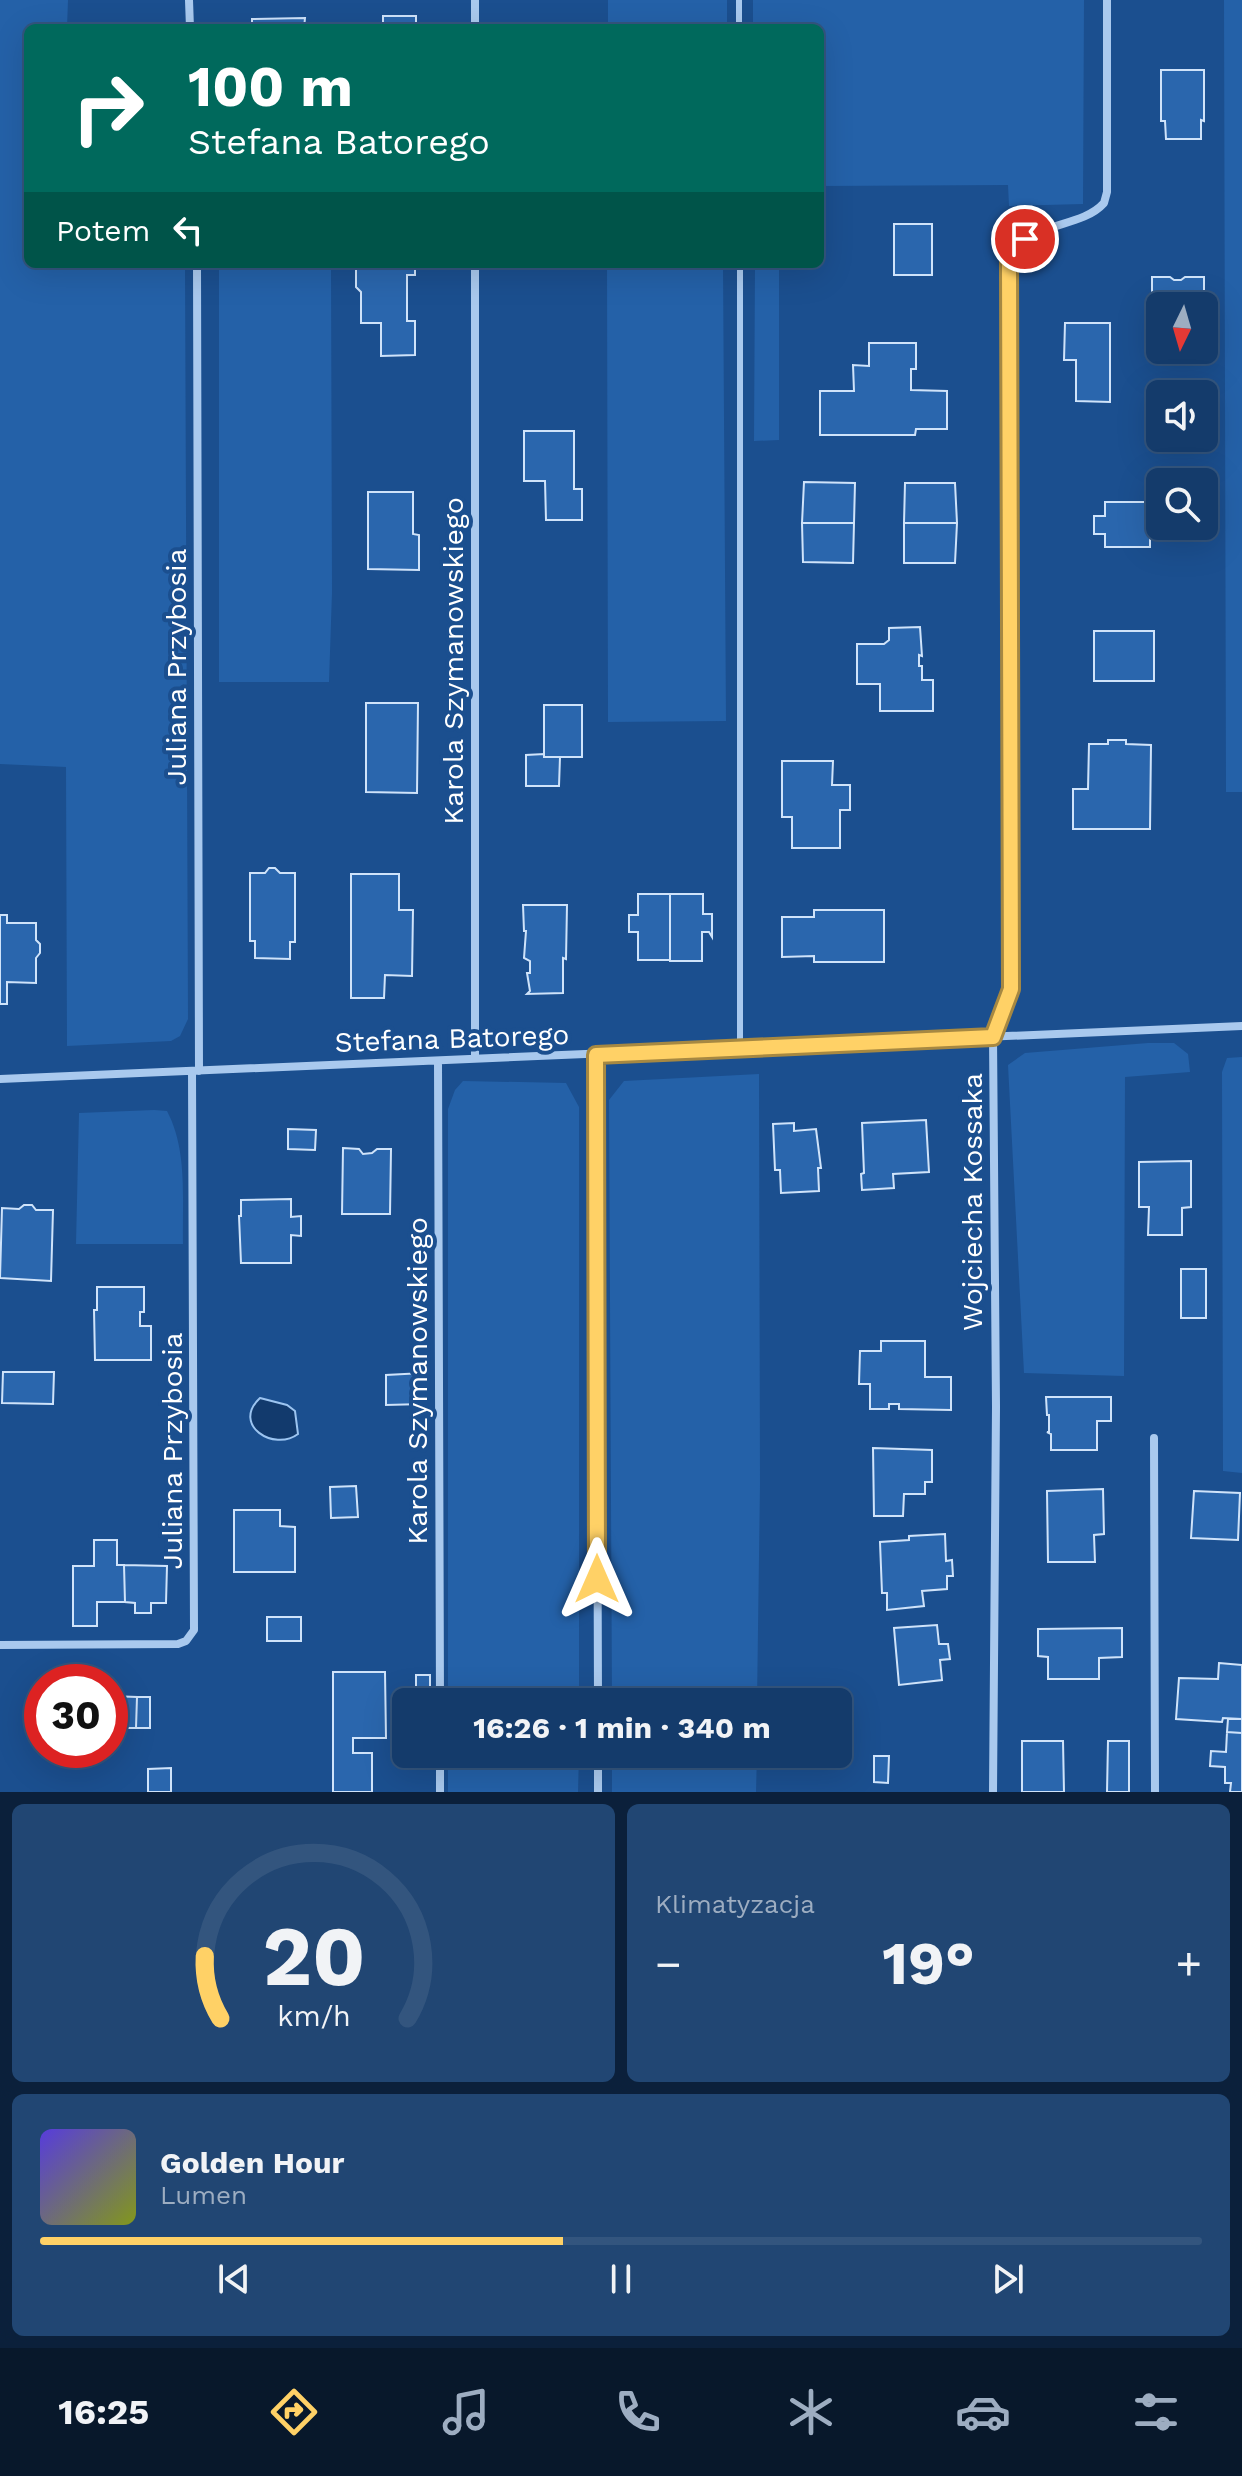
<!DOCTYPE html>
<html lang="pl">
<meta charset="utf-8">
<style>
:root{--surface:#143b6b;--page:#214673;--text:#f1f3f6;--muted:#9dadc1;--line:#33557e;--accent:#ffd166}
body{margin:0;font-family:"Work Sans",sans-serif;background:var(--page);color:var(--text);height:100vh;display:flex;flex-direction:column;font-size:30px;white-space:nowrap}
*{box-sizing:border-box;margin:0}
p{font-size:26px;color:var(--muted)}
.icon{flex:none;width:44px;height:44px;fill:none;stroke:currentColor;stroke-width:2;stroke-linecap:round;stroke-linejoin:round}
.map{position:relative;height:1792px;overflow:hidden}
.drawer{display:flex;flex-direction:column;gap:12px;padding:12px;background:#0b203b;flex:1}
.drawer>*{flex:none}
.guide{position:absolute;left:24px;top:24px;width:800px;height:244px;border-radius:12px;box-shadow:0 8px 32px #0002,0 0 0 2px var(--line);background:#00695c;color:#fff;overflow:hidden}
.needle{width:52px;rotate:185deg}
.tools{position:absolute;left:1146px;top:292px;display:grid;gap:16px}
.tools a{display:grid;place-items:center;width:72px;height:72px;border-radius:12px;background:var(--surface);box-shadow:0 8px 32px #0002,0 0 0 2px var(--line);font-size:40px}
.speed{position:absolute;left:24px;top:1664px;display:flex;gap:16px;font-size:40px;font-weight:700;text-align:center}
.speed>*{display:grid;place-content:center;width:104px;height:104px;border-radius:50%;background:var(--surface);box-shadow:0 8px 32px #0002,0 0 0 2px var(--line);line-height:1}
.speed .limit{border:12px solid #d22;background:#fff;color:#111}
.pin{position:absolute;display:grid;place-items:center;width:68px;height:68px;color:#fff;margin:-34px;border:4px solid #fff;border-radius:50%;box-shadow:0 2px 8px #0007}
.me{position:absolute;width:88px;margin:-44px;rotate:0deg;stroke-linejoin:round;filter:drop-shadow(0 0 6px #0008)}
.turn{display:flex;align-items:center;gap:28px;height:168px;padding:0 32px;font-size:36px}
.turn .icon{width:104px;height:104px;stroke-width:2.5}
.turn b{display:block;font-size:56px;line-height:68px}
.then{display:flex;align-items:center;height:76px;padding:0 32px;background:#0003;gap:16px;font-size:30px}
.big{font-size:60px;font-weight:700;line-height:1.1}
.drawer .widget{flex:1;display:flex;flex-direction:column;justify-content:center;gap:12px;min-width:0;padding:0 28px;border-radius:12px;background:var(--page)}
.drawer .dial{align-items:center;gap:0}
.dial svg{height:208px;overflow:visible;fill:none;stroke:var(--line);stroke-width:7;stroke-linecap:round;text-anchor:middle}
.dial text{fill:var(--text);stroke:none}
.song{display:flex;align-items:center;gap:24px}
.cover{width:96px;height:96px;border-radius:12px;background:linear-gradient(135deg,hsl(250 70% 55%),hsl(70 70% 35%))}
.played{height:8px;border-radius:4px;background:linear-gradient(90deg,var(--accent) 45%,var(--line) 45%)}
.keys{display:flex;justify-content:space-around;direction:ltr}
.heat{display:flex;justify-content:space-between;align-items:center;font-size:44px;direction:ltr}
.drawer .tiles{flex:1;display:grid;gap:12px;grid-template-columns:1fr 1fr}
.widget:last-child{grid-column:span 2}
.trip{position:absolute;left:392px;top:1688px;width:460px;height:80px;border-radius:12px;background:var(--surface);box-shadow:0 8px 32px #0002,0 0 0 2px var(--line);font-weight:700;line-height:80px;text-align:center}
.dock{display:flex;height:128px;justify-content:space-around;align-items:center;background:#08182b;color:var(--muted)}
.dock .icon{width:56px;height:56px}
.dock .selected{color:var(--accent)}
.dock b{font-size:36px;color:var(--text)}
.map>svg:first-child{display:block}
.green{fill:#2461a8}
.water{fill:#123a6d;stroke:#9cc4f0;stroke-width:2}
.building{fill:#2a66ad;stroke:#cfe3fa;stroke-width:2}
.lines{fill:none;stroke-linecap:round;stroke-linejoin:round}
.service{stroke:#a9c9ee;stroke-width:6}
.minor{stroke:#a9c9ee;stroke-width:8}
.route-casing{stroke:#a68842;stroke-width:20}
.route{stroke:#ffd166;stroke-width:14}
.labels{text-anchor:middle;stroke-width:8;stroke-linejoin:round;paint-order:stroke}
.street-label{font-size:28px;fill:#fff;stroke:#1b4f8f}
</style>
<div class="map">
<svg width="1242" height="1792" viewBox="0 0 1242 1792">
<rect width="100%" height="100%" fill="#1b4f8f"/>
<!-- green -->
<path class="green" d="M 0,0 L 68,0 L 67,28 L 28,28 L 28,264 L 185,264 L 188,1019 L 180,1036 L 171,1041 L 67,1046 L 66,767 L 0,764 Z
M 608,0 L 727,0 L 727,28 L 608,28 Z
M 753,0 L 1084,0 L 1083,204 L 1009,206 L 1008,185 L 820,186 L 820,28 L 753,28 Z
M 1224,0 L 1242,0 L 1242,792 L 1226,792 Z
M 219,264 L 331,264 L 332,592 L 329,682 L 219,682 Z
M 607,264 L 723,264 L 726,721 L 608,722 Z
M 755,264 L 779,264 L 779,440 L 754,441 Z
M 1148,1043 L 1174,1043 L 1188,1054 L 1190,1072 L 1125,1077 L 1124,1376 L 1024,1373 L 1008,1065 L 1025,1053 Z
M 1242,1057 L 1242,1473 L 1223,1471 L 1222,1072 L 1227,1058 Z
M 759,1074 L 760,1484 L 757,1702 L 612,1702 L 609,1100 L 624,1081 Z
M 463,1081 L 566,1083 L 579,1107 L 579,1702 L 448,1702 L 448,1109 L 455,1090 Z
M 154,1110 L 167,1111 C 188,1151 182,1199 183,1244 L 76,1244 L 79,1113 Z
M 448,1754 L 579,1754 L 578,1792 L 448,1792 Z
M 612,1754 L 757,1754 L 756,1792 L 612,1792 Z"/>
<!-- water -->
<path class="water" d="M 260,1398 L 287,1405 L 295,1411 L 298,1434 C 274,1452 231,1425 260,1398 Z"/>
<!-- building -->
<path class="building" d="M 383,16 L 416,16 L 416,28 L 383,28 Z
M 305,18 L 304,28 L 252,28 L 252,19 Z
M 1161,70 L 1204,70 L 1204,121 L 1201,120 L 1201,139 L 1166,139 L 1165,121 L 1161,121 Z
M 894,224 L 932,224 L 932,275 L 894,275 Z
M 361,264 L 415,264 L 415,275 L 407,275 L 407,321 L 415,321 L 415,355 L 381,356 L 381,323 L 361,323 L 361,292 L 356,287 L 356,269 Z
M 1152,277 L 1170,277 L 1174,280 L 1181,280 L 1185,277 L 1204,277 L 1204,306 L 1160,306 L 1160,345 L 1152,345 Z
M 1065,323 L 1110,323 L 1110,402 L 1076,401 L 1076,360 L 1064,360 Z
M 869,343 L 916,343 L 916,369 L 911,369 L 911,390 L 947,391 L 947,429 L 916,429 L 915,435 L 820,435 L 820,391 L 854,391 L 853,365 L 869,366 Z
M 524,431 L 574,431 L 574,489 L 582,489 L 582,520 L 546,520 L 545,481 L 524,481 Z
M 804,482 L 855,483 L 854,523 L 802,523 Z
M 905,483 L 955,483 L 957,523 L 904,523 Z
M 368,492 L 413,492 L 413,534 L 419,535 L 419,570 L 368,569 Z
M 1105,502 L 1150,502 L 1150,547 L 1105,547 L 1105,534 L 1094,534 L 1094,516 L 1105,516 Z
M 802,523 L 854,523 L 853,563 L 803,562 Z
M 904,523 L 957,523 L 955,563 L 904,563 Z
M 920,627 L 922,656 L 919,655 L 919,666 L 922,666 L 922,680 L 933,680 L 933,711 L 880,711 L 880,684 L 857,684 L 857,644 L 884,644 L 889,640 L 889,628 Z
M 1094,631 L 1154,631 L 1154,681 L 1094,681 Z
M 366,703 L 418,703 L 417,793 L 366,792 Z
M 544,705 L 582,705 L 582,757 L 544,757 Z
M 1108,740 L 1126,740 L 1126,744 L 1151,745 L 1150,829 L 1073,829 L 1073,789 L 1088,789 L 1089,744 L 1108,744 Z
M 544,754 L 544,757 L 560,757 L 559,786 L 526,786 L 526,755 Z
M 782,761 L 833,761 L 832,785 L 850,785 L 850,810 L 840,810 L 840,848 L 792,848 L 792,817 L 782,817 Z
M 269,868 L 275,868 L 280,873 L 295,873 L 295,942 L 290,942 L 290,959 L 255,958 L 255,941 L 250,941 L 250,873 L 265,873 Z
M 351,874 L 399,874 L 399,910 L 413,910 L 412,976 L 385,975 L 384,998 L 351,998 Z
M 638,894 L 670,894 L 670,960 L 638,960 L 638,932 L 629,932 L 629,915 L 638,915 Z
M 670,894 L 703,894 L 703,914 L 712,914 L 712,937 L 709,932 L 702,932 L 702,961 L 670,961 Z
M 523,905 L 567,905 L 566,959 L 563,958 L 563,993 L 527,994 L 530,991 L 527,973 L 530,973 L 530,961 L 524,958 L 526,931 L 524,931 Z
M 814,910 L 884,910 L 884,962 L 814,962 L 814,956 L 782,957 L 782,917 L 814,917 Z
M 0,915 L 7,915 L 7,923 L 36,923 L 36,940 L 40,944 L 40,953 L 36,958 L 36,983 L 7,982 L 7,1004 L 0,1004 Z
M 926,1120 L 929,1172 L 893,1174 L 894,1188 L 862,1190 L 861,1174 L 864,1173 L 862,1123 Z
M 794,1123 L 794,1131 L 816,1129 L 821,1168 L 818,1168 L 819,1191 L 781,1193 L 780,1170 L 775,1170 L 773,1124 Z
M 288,1129 L 316,1130 L 315,1150 L 288,1149 Z
M 343,1148 L 359,1149 L 363,1154 L 372,1153 L 377,1149 L 391,1149 L 390,1214 L 342,1214 Z
M 1191,1161 L 1191,1207 L 1182,1208 L 1182,1235 L 1148,1235 L 1149,1207 L 1139,1207 L 1139,1162 Z
M 291,1199 L 291,1217 L 301,1216 L 301,1236 L 291,1235 L 291,1263 L 241,1263 L 239,1216 L 241,1216 L 241,1200 Z
M 24,1205 L 32,1205 L 36,1210 L 53,1210 L 51,1281 L 0,1278 L 2,1208 L 19,1209 Z
M 1181,1269 L 1206,1269 L 1206,1318 L 1181,1318 Z
M 97,1287 L 144,1287 L 144,1312 L 140,1312 L 140,1326 L 151,1326 L 151,1360 L 95,1360 L 94,1310 L 97,1310 Z
M 881,1341 L 925,1341 L 925,1377 L 951,1377 L 951,1410 L 899,1409 L 899,1404 L 889,1404 L 889,1409 L 870,1409 L 870,1384 L 859,1384 L 860,1351 L 881,1351 Z
M 3,1372 L 54,1372 L 53,1404 L 2,1403 Z
M 423,1373 L 423,1404 L 386,1405 L 386,1375 Z
M 1046,1397 L 1111,1397 L 1111,1421 L 1097,1421 L 1097,1450 L 1051,1450 L 1051,1434 L 1047,1432 L 1049,1432 L 1049,1415 L 1047,1415 Z
M 873,1448 L 932,1450 L 932,1482 L 925,1482 L 925,1494 L 904,1494 L 903,1516 L 874,1516 Z
M 356,1486 L 358,1517 L 331,1518 L 330,1487 Z
M 1103,1489 L 1104,1534 L 1094,1535 L 1095,1562 L 1048,1562 L 1047,1491 Z
M 1194,1491 L 1240,1493 L 1238,1540 L 1191,1538 Z
M 234,1510 L 280,1510 L 280,1526 L 295,1527 L 295,1572 L 234,1572 Z
M 945,1534 L 946,1561 L 952,1560 L 953,1576 L 947,1576 L 947,1589 L 922,1591 L 924,1606 L 887,1610 L 887,1593 L 882,1593 L 880,1542 L 909,1540 L 909,1536 Z
M 94,1540 L 117,1540 L 117,1565 L 124,1565 L 125,1602 L 97,1602 L 97,1626 L 73,1626 L 73,1566 L 94,1566 Z
M 124,1565 L 167,1566 L 166,1603 L 151,1603 L 151,1613 L 135,1613 L 135,1603 L 125,1602 Z
M 267,1617 L 301,1617 L 301,1641 L 267,1641 Z
M 937,1625 L 939,1644 L 948,1644 L 950,1659 L 940,1660 L 942,1680 L 899,1685 L 894,1628 Z
M 1122,1628 L 1122,1657 L 1099,1658 L 1099,1679 L 1048,1679 L 1048,1657 L 1038,1656 L 1038,1629 Z
M 1219,1663 L 1242,1665 L 1242,1719 L 1223,1718 L 1222,1722 L 1176,1719 L 1179,1678 L 1218,1679 Z
M 333,1672 L 385,1672 L 386,1738 L 353,1738 L 353,1753 L 372,1753 L 372,1792 L 333,1792 Z
M 416,1675 L 430,1675 L 430,1690 L 416,1690 Z
M 110,1696 L 137,1697 L 136,1728 L 110,1728 Z
M 137,1697 L 150,1697 L 150,1728 L 136,1728 Z
M 1228,1719 L 1242,1719 L 1242,1733 L 1227,1732 Z
M 1227,1732 L 1242,1733 L 1242,1792 L 1230,1792 L 1231,1783 L 1225,1783 L 1225,1767 L 1210,1766 L 1211,1751 L 1226,1752 Z
M 1022,1741 L 1063,1741 L 1064,1792 L 1022,1792 Z
M 1108,1741 L 1129,1741 L 1129,1792 L 1107,1792 Z
M 874,1756 L 889,1756 L 888,1783 L 874,1782 Z
M 171,1768 L 171,1792 L 148,1792 L 148,1769 Z"/>
<g class="lines">
<!-- service -->
<path class="service" d="M 739,0 L 739,28
M 740,264 L 740,1049"/>
<!-- minor -->
<path class="minor" d="M 189,0 L 190,28
M 475,0 L 475,28
M 197,264 L 199,1071
M 475,264 L 475,1058
M 596,1055 L 598,1702
M 438,1061 L 440,1702
M 0,1079 L 1242,1026
M 1154,1438 L 1155,1792
M 0,1645 L 178,1644 L 186,1641 L 194,1630 L 192,1071
M 440,1754 L 440,1792
M 598,1754 L 598,1792
M 993,1792 L 996,1407 L 993,1037 L 1011,989 L 1009,262 C 1021,220 1079,231 1104,203 L 1107,192 L 1107,0"/>
</g>
<g class="lines">
<defs>
<path id="route" d="M 597,1579 L 596,1055 L 993,1037 L 1011,989 L 1009,262 L 1013,250 L 1025,239"/>
</defs>
<!-- route casing -->
<use href="#route" class="route-casing"/>
<!-- route -->
<use href="#route" class="route"/>
</g>
<g class="labels">
<!-- street labels -->
<g class="street-label">
<text transform="translate(453 661) rotate(-90)" y="10">Karola Szymanowskiego</text>
<text transform="translate(176 667) rotate(-90)" y="10">Juliana Przybosia</text>
<text transform="translate(452 1038) rotate(-2)" y="10">Stefana Batorego</text>
<text transform="translate(972 1202) rotate(-90)" y="10">Wojciecha Kossaka</text>
<text transform="translate(417 1381) rotate(-90)" y="10">Karola Szymanowskiego</text>
<text transform="translate(172 1451) rotate(-90)" y="10">Juliana Przybosia</text>
</g>
</g>
</svg>
<div class="tools">
<a><svg class="needle" viewBox="-14 -14 28 28"><path d="M0-13l5 13h-10z" fill="#e53935"/><path d="M0 13l5-13h-10z" fill="#9dadc1"/></svg></a>
<a><svg class="icon" aria-label="sound" viewBox="0 0 24 24"><path d="M4 9h4l5-4v14l-5-4H4zM17 9q2 3 0 6"/></svg></a>
<a><svg class="icon" aria-label="search" viewBox="0 0 24 24"><circle cx="10" cy="10" r="6"/><path d="M15 15l6 6"/></svg></a>
</div>
<div class="speed"><div class="limit">30</div></div>
<div class="pin" style="left:1025px;top:239px;background:#d93025"><svg class="icon" aria-label="arrive" viewBox="0 0 24 24"><path d="M6 21V4h12l-3 4 3 4H6"/></svg></div>
<svg class="me" style="left:597px;top:1579px" viewBox="-20 -20 40 40"><path d="M0-17L14 15 0 8-14 15z" fill="#ffd166" stroke="#fff" stroke-width="4"/></svg>
<div class="trip">16:26 · 1 min · 340 m</div>
<div class="guide">
<div class="turn"><svg class="icon" aria-label="right" viewBox="0 0 24 24"><path d="M7 20v-9h11M14 6l5 5-5 5"/></svg><div><b>100 m</b>Stefana Batorego</div></div>
<div class="then">Potem<svg class="icon" aria-label="left" viewBox="0 0 24 24"><path d="M17 20v-9H6M10 6l-5 5 5 5"/></svg></div>
</div>
</div>
<section class="drawer">
<div class="tiles">
<div class="widget dial"><svg viewBox="0 0 100 80">
<path d="M14 69A42 42 0 1 1 86 69"/>
<path d="M14 69A42 42 0 0 1 8 45" stroke="#ffd166"/>
<text x="50" y="56" font-size="32" font-weight="700">20</text>
<text x="50" y="72" font-size="11">km/h</text>
</svg></div>
<div class="widget"><p>Klimatyzacja</p>
<div class="heat"><a>−</a><b class="big">19°</b><a>+</a></div>
</div>
<div class="widget">
<div class="song"><i class="cover"></i><div><b>Golden Hour</b><p>Lumen</p></div></div>
<div class="played"></div>
<div class="keys"><svg class="icon" aria-label="previous" viewBox="0 0 24 24"><path d="M18 5L8 12l10 7zM5 5v14"/></svg><svg class="icon" aria-label="pause" viewBox="0 0 24 24"><path d="M8 5v14M16 5v14"/></svg><svg class="icon" aria-label="next" viewBox="0 0 24 24"><path d="M6 5l10 7-10 7zM19 5v14"/></svg></div>
</div>
</div>
</section>
<nav class="dock">
<b>16:25</b>
<svg class="icon selected" aria-label="directions" viewBox="0 0 24 24"><path d="M12 3l9 9-9 9-9-9zM9 14v-3h6M13 9l2 2-2 2"/></svg>
<svg class="icon" aria-label="music" viewBox="0 0 24 24"><path d="M9 18V5l10-2v13"/><circle cx="6" cy="18" r="3"/><circle cx="16" cy="16" r="3"/></svg>
<svg class="icon" aria-label="phone" viewBox="0 0 24 24"><path d="M5 4h4l2 5-3 2q2 4 5 5l2-3 5 2v4C11 20 4 13 5 4z"/></svg>
<svg class="icon" aria-label="climate" viewBox="0 0 24 24"><path d="M12 3v18M4 7l16 10M4 17L20 7"/></svg>
<svg class="icon" aria-label="car" viewBox="0 0 24 24"><path d="M5 17H2v-5l4-1 3-4h7l3 4 3 1v5h-3M9 17h6M6 11h13"/><circle cx="7" cy="17" r="2"/><circle cx="17" cy="17" r="2"/></svg>
<svg class="icon" aria-label="filters" viewBox="0 0 24 24"><path d="M4 7h16M4 17h16"/><circle cx="9" cy="7" r="2"/><circle cx="15" cy="17" r="2"/></svg>
</nav>
